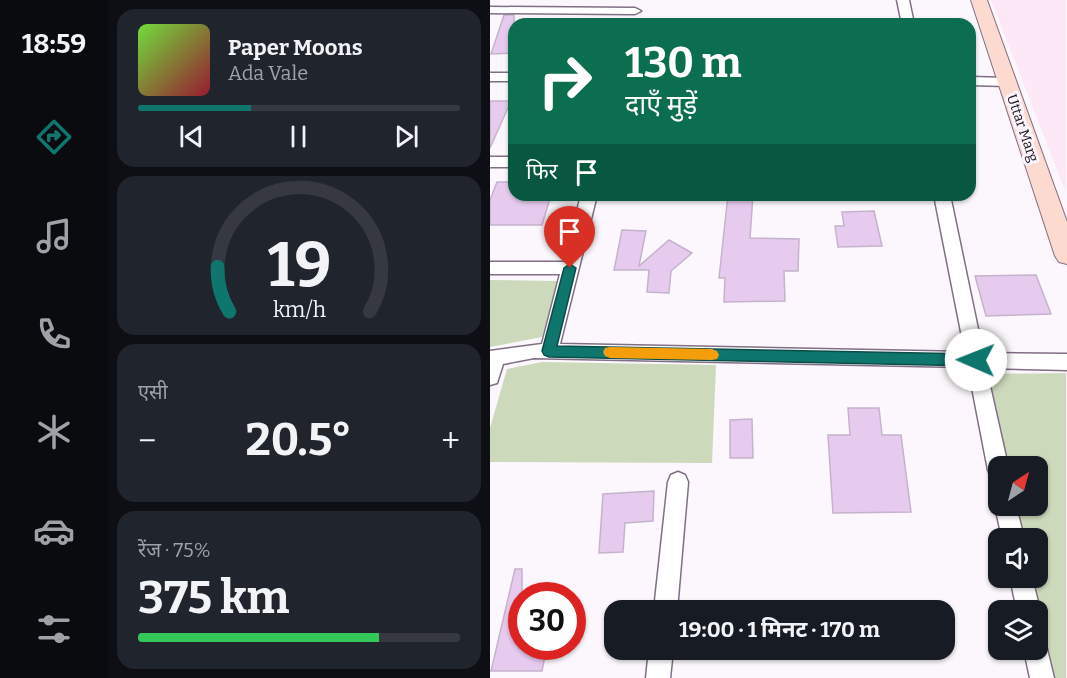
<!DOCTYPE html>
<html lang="hi">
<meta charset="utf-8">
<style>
:root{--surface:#171b24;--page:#20242c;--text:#f1f3f6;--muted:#9ea1a6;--line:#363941;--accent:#0f766e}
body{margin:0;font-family:Bitter,"Noto Sans Devanagari",serif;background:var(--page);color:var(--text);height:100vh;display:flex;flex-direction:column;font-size:22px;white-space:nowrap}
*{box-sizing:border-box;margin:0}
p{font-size:20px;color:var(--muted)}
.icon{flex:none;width:33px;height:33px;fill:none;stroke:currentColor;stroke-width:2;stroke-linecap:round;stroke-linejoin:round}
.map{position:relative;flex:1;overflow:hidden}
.sheet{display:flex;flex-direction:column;gap:9px;padding:9px;background:#0d0f14;width:382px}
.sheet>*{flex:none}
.hud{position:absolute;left:18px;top:18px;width:468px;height:183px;border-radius:18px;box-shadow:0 2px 4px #0004;background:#0b6e4f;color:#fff;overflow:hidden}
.needle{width:39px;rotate:36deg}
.fabs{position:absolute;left:498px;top:456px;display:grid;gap:12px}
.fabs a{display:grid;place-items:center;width:60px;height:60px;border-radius:12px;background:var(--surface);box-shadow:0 2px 4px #0004;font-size:30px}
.speed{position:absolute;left:18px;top:582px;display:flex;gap:12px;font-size:30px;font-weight:700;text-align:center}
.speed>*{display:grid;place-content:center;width:78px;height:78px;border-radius:50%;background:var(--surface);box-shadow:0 2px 4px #0004;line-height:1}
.speed .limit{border:9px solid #d22;background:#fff;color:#111}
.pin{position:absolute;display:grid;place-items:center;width:51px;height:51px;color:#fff;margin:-62px -26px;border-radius:50% 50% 50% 0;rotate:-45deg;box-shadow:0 0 6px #0007}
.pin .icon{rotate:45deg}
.me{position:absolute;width:66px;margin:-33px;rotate:271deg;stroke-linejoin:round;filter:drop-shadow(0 0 4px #0008)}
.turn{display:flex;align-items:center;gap:21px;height:126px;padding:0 18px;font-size:27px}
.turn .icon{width:78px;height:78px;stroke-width:2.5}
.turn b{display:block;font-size:42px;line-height:51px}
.then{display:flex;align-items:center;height:57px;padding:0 18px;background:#0003;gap:12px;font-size:22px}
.big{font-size:45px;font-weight:700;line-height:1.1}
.sheet .widget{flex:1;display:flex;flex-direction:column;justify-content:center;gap:9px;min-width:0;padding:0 21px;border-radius:18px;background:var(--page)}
.sheet .dial{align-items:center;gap:0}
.dial svg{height:156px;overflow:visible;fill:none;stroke:var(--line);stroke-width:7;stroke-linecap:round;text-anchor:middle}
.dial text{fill:var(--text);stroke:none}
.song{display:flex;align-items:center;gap:18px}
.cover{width:72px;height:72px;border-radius:9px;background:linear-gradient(135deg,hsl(100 70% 55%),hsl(350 70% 35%))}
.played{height:6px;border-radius:3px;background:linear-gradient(90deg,var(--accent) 35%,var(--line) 35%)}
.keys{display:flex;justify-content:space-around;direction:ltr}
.heat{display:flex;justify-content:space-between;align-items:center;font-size:33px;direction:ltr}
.charge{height:9px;border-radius:4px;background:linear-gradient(90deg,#34c759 75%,var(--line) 0)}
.trip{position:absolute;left:114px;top:600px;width:351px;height:60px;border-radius:18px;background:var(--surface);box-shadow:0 2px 4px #0004;font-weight:700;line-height:60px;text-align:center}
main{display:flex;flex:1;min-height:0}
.tab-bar{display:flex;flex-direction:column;width:108px;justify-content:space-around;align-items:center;background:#090b0e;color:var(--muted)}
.tab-bar .icon{width:42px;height:42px}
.tab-bar .current{color:var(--accent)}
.tab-bar b{font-size:27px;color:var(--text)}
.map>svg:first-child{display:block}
.commercial{fill:#fce8f7}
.green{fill:#ccd9bb}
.building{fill:#e7cbef;stroke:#c5b2cb;stroke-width:1.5}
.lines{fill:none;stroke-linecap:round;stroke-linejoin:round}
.minor-casing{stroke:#806e85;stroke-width:3}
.secondary-casing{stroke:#806e85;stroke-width:2}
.minor{fill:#fff;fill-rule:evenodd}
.secondary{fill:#fddacf;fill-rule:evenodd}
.route{fill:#0f766e;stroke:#0a4d48;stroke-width:1.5}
.slow{fill:#f59e0b}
.labels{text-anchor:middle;stroke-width:6;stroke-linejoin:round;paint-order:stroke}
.far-street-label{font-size:14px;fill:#171019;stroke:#fbf7fc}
</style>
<main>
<nav class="tab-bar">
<b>18:59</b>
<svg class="icon current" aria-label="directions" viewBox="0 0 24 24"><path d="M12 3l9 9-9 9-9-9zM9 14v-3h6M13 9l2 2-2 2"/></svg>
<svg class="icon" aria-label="music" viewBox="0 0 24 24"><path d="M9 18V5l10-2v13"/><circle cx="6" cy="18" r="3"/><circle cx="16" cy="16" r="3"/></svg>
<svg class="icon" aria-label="phone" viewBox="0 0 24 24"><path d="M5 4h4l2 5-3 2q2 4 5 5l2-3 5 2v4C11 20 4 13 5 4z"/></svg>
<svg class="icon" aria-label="climate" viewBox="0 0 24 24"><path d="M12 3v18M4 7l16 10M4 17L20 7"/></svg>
<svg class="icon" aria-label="car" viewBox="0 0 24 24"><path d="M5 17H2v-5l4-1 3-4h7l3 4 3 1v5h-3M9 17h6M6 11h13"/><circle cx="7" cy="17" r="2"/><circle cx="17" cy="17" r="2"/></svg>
<svg class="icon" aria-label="filters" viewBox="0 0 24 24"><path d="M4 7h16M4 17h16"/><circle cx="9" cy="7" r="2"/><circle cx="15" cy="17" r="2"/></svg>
</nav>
<section class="sheet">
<div class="widget">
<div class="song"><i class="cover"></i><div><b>Paper Moons</b><p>Ada Vale</p></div></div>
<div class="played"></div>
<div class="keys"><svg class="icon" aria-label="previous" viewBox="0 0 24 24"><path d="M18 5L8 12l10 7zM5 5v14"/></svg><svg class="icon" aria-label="pause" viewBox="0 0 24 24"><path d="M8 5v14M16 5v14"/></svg><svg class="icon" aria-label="next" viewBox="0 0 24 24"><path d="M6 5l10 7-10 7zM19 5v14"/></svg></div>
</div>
<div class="widget dial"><svg viewBox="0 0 100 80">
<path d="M14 69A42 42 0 1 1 86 69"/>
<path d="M14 69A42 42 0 0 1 8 46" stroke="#0f766e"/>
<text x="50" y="56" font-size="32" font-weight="700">19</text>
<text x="50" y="72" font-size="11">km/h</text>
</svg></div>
<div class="widget"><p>एसी</p>
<div class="heat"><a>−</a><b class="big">20.5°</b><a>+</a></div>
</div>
<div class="widget"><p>रेंज · 75%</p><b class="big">375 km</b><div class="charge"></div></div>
</section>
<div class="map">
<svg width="577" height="678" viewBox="0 0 577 678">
<rect width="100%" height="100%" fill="#fbf7fc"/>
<!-- commercial -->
<path class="commercial" d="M 501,0 L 576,0 L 576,193 Z"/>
<!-- green -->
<path class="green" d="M 0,280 L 68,281 L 52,337 L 0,347 Z
M 52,362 L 226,365 L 222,463 L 0,462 L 0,428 L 17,369 Z
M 576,373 L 576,678 L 560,678 L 539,578 L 548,578 L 548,538 L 531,538 L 524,506 L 548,506 L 548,466 L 516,466 L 496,374 Z"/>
<!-- building -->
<path class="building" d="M 14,15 L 24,15 L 24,53 L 1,54 Z
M 0,101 L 21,101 L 0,148 Z
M 7,182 L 24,182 L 24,195 L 61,195 L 52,225 L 0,225 L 0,200 Z
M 238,195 L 263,195 L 260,238 L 309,239 L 308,271 L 294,271 L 295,301 L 234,302 L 235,278 L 229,278 Z
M 384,211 L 392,246 L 348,247 L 345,226 L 354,226 L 352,212 Z
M 132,230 L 156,231 L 149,266 L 179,240 L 202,253 L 181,271 L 179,293 L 157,292 L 159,270 L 124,270 Z
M 546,275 L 561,314 L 496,316 L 485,276 Z
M 358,408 L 389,408 L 392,435 L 411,435 L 421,512 L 343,513 L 338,435 L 360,435 Z
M 262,419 L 263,458 L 240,458 L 240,420 Z
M 164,491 L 163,521 L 135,523 L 133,552 L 109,553 L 113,494 Z
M 25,569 L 32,569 L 32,646 L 57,646 L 52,671 L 1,671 Z"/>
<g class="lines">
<defs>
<path id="minor" d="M 407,0 L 419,0 L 424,24 L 412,24 Z
M 0,7 L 145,8 L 151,11 L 145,14 L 0,13 Z
M 0,73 L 24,73 L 24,81 L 0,81 Z
M 480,77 L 517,78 L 523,82 L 517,86 L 480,85 Z
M 0,157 L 24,157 L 24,167 L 0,167 Z
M 91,195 L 107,195 L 70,344 L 475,352 L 444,195 L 460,195 L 493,353 L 577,354 L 577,370 L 496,368 L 518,466 L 508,466 L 508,479 L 501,477 L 498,470 L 478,367 L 44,358 L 13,364 L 7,383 L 0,385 L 0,351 L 52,344 L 70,274 L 0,274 L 0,262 L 74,262 Z
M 188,472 L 195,475 L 198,482 L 187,610 L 164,610 L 178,482 L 181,475 Z
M 508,499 L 508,506 L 526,506 L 534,538 L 512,538 L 505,506 Z
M 520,578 L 542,578 L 550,610 L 548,615 L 548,610 L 527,610 Z
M 548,639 L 555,641 L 564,678 L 540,678 L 534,650 L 548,650 Z
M 159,650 L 183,650 L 180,678 L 156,678 Z"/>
<path id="secondary" d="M 481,0 L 497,0 L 577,222 L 577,264 L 569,262 L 565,256 Z"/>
</defs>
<!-- minor casing -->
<use href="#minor" class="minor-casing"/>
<!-- secondary casing -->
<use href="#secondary" class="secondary-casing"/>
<!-- minor -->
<use href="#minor" class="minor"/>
<!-- secondary -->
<use href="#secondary" class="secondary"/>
</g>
<!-- route -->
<path class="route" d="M 80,264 L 86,268 L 67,346 L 486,354 L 491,356 L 493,360 L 491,364 L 486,366 L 59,357 L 54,355 L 52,351 L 74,268 Z"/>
<!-- slow -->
<path class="slow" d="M 120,347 L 222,349 L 227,351 L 229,355 L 227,359 L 222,360 L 120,358 L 115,356 L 113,352 L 115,348 Z"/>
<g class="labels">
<!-- far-street labels -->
<g class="far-street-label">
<text transform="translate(533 128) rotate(71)" y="5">Uttar Marg</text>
</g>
</g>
</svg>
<div class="fabs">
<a><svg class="needle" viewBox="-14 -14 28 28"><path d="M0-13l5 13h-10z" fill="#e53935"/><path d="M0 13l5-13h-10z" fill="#9ea1a6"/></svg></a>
<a><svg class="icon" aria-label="sound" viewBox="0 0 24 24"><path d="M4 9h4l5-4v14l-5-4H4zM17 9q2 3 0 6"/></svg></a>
<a><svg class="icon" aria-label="layers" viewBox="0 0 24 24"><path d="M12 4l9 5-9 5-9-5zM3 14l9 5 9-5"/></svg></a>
</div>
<div class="speed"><div class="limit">30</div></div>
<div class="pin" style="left:80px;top:268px;background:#d93025"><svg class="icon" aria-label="arrive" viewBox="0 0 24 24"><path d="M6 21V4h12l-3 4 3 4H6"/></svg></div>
<svg class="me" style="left:486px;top:360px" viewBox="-20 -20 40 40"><circle r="19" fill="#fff"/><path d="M0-13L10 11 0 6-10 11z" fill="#0f766e"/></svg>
<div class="trip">19:00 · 1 मिनट · 170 m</div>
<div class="hud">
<div class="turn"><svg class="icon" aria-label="right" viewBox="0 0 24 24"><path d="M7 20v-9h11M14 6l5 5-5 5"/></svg><div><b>130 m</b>दाएँ मुड़ें</div></div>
<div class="then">फिर<svg class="icon" aria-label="arrive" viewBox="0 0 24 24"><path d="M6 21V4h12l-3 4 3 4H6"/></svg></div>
</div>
</div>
</main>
